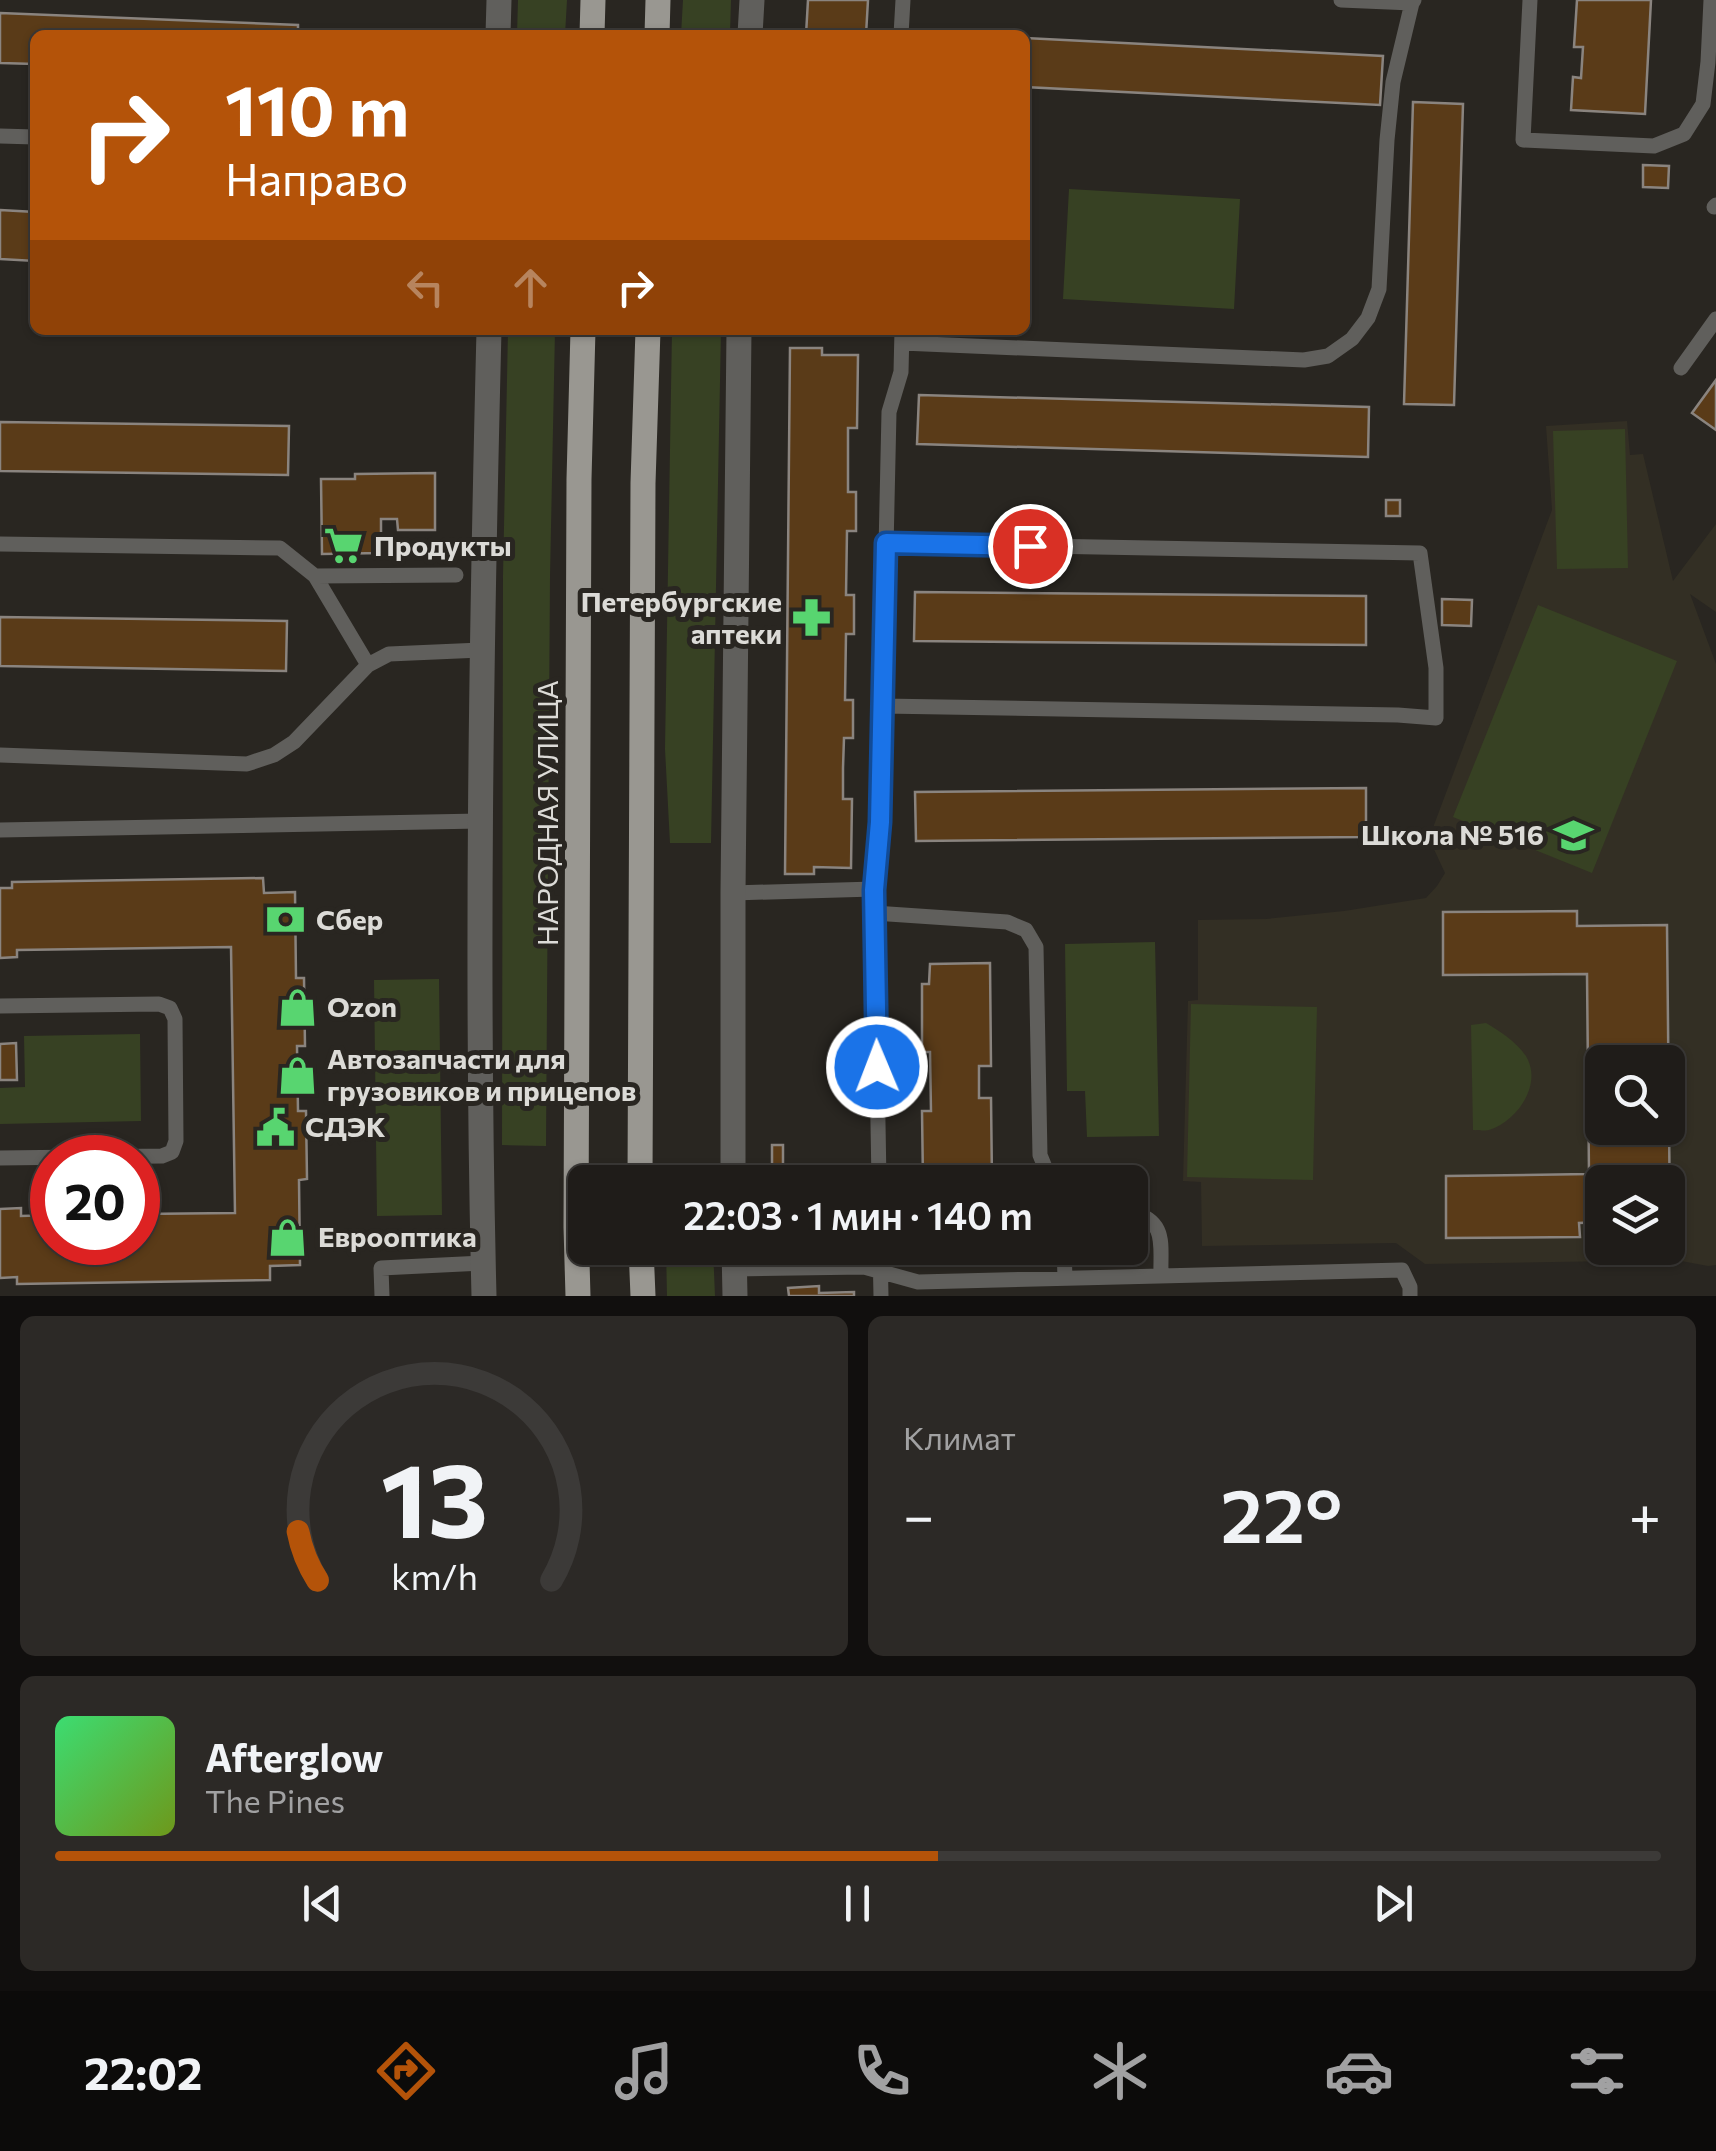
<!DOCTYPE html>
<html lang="ru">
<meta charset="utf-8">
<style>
:root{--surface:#1f1c19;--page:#2c2926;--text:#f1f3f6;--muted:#a1a1a2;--line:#3c3a38;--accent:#b45309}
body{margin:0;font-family:Commissioner,sans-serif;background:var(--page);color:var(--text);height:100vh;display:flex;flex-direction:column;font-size:38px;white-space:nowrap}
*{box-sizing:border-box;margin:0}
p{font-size:32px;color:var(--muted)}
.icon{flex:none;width:55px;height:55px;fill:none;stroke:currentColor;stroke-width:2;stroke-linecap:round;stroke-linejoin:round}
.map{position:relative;height:1296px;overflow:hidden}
.drawer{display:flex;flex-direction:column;gap:20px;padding:20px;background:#110f0e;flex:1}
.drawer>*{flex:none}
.guide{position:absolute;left:30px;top:30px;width:1000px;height:305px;border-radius:15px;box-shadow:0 2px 8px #0004,0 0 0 2px var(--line);background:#b45309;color:#fff;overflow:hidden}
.tools{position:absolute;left:1585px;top:1045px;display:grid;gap:20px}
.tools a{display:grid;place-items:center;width:100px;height:100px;border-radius:15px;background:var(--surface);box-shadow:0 2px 8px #0004,0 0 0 2px var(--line);font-size:50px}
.speed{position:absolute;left:30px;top:1135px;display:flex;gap:20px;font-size:50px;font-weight:700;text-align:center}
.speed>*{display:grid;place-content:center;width:130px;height:130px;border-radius:50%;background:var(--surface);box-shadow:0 2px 8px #0004,0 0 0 2px var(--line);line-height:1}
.speed .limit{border:15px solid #d22;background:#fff;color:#111}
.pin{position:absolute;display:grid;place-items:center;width:85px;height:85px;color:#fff;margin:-42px;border:5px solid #fff;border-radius:50%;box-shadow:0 2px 10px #0007}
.me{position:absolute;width:110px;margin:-55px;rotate:359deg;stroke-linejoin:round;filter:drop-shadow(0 0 8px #0008)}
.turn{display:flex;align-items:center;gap:35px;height:210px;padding:0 30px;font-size:45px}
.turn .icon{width:130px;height:130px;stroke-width:2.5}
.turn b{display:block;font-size:70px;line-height:85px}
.lanes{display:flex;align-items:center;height:95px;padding:0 30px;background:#0003;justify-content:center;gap:50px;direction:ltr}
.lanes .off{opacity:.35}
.big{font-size:75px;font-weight:600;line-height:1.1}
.drawer .widget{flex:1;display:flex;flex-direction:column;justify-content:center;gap:15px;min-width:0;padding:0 35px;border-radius:15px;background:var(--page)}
.drawer .dial{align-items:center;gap:0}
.dial svg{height:260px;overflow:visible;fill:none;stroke:var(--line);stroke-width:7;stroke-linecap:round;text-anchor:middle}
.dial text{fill:var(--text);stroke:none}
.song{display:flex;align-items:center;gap:30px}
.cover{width:120px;height:120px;border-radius:15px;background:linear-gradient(135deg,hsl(140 70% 55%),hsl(80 70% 35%))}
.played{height:10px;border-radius:5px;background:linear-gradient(90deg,var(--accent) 55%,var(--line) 55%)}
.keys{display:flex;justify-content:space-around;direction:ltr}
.heat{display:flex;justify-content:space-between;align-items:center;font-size:55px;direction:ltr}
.drawer .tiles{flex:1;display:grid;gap:20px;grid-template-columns:1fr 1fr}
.widget:last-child{grid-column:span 2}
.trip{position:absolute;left:568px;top:1165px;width:580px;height:100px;border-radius:15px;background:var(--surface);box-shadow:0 2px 8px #0004,0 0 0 2px var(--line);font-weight:600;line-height:100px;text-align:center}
.menu{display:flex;height:160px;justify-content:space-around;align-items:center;background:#0c0b0a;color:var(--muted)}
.menu .icon{width:70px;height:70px}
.menu .on{color:var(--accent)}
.menu b{font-size:45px;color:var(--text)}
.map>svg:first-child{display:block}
.built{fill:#332f24;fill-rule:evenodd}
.green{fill:#374123}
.building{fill:#5a3b18;stroke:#8a847f;stroke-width:2.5;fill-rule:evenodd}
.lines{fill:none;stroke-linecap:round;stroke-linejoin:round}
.lane{stroke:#605f5c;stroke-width:15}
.street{stroke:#605f5c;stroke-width:25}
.primary{stroke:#999791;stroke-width:25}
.route-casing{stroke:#114b97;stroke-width:25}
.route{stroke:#1a73e8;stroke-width:18}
.labels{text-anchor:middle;stroke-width:10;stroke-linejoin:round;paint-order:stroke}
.poi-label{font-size:28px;font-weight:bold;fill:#dcdbd7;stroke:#292621;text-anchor:start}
.street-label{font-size:28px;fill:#dcdbd7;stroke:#292621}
</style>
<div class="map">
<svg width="1716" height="1296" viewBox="0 0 1716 1296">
<rect width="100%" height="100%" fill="#292621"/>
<!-- built -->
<path class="built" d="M 1627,421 L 1630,455 L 1643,454 L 1673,581 L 1716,524 L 1716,612 L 1690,594 L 1716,664 L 1716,1265 L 1708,1266 L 1676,1260 L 1425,1264 L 1396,1243 L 1202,1246 L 1201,1182 L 1183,1181 L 1188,1001 L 1198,1000 L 1198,920 L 1266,919 L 1344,911 L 1426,898 L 1437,886 L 1445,873 L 1432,845 L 1434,825 L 1552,510 L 1546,426 ZM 1602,1062 L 1668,1062 L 1668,1128 L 1602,1128 ZM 1602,1182 L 1668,1182 L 1668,1248 L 1602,1248 Z"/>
<!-- green -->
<path class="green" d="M 518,0 L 567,0 L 565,35 L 517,35 Z
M 683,0 L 731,0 L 730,35 L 681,35 Z
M 1069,189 L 1240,199 L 1234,309 L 1063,299 Z
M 508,330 L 555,330 L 550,577 L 546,1146 L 502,1145 L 503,576 Z
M 672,330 L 721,330 L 711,843 L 670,843 L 665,749 Z
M 1625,429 L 1628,568 L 1557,569 L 1553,431 Z
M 1538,605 L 1677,661 L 1592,873 L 1453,817 Z
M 1155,942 L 1159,1136 L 1087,1137 L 1085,1091 L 1067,1091 L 1065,944 Z
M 439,979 L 442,1215 L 377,1216 L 374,980 Z
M 1191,1004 L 1317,1007 L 1313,1180 L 1187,1177 Z
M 1486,1023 C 1500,1031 1521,1045 1528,1060 C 1541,1088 1515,1122 1489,1130 C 1486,1131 1475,1130 1473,1130 L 1471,1025 Z
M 140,1034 L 141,1121 L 0,1124 L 0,1088 L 25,1087 L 24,1036 Z
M 666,1248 L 713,1248 L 715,1296 L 667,1296 Z"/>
<!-- building -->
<path class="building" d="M 808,0 L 868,0 L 866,35 L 806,35 Z
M 1577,0 L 1651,0 L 1645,114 L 1571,110 L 1573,77 L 1581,78 L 1583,47 L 1574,47 Z
M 0,13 L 298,25 L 298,35 L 35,35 L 35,64 L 0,63 Z
M 1025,38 L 1383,56 L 1380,105 L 1025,87 Z
M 1413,102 L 1463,104 L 1454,405 L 1404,404 Z
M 1643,165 L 1669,166 L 1668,188 L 1643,187 Z
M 0,210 L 35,212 L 35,261 L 0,259 Z
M 790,348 L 822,348 L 822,355 L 858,355 L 857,428 L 848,428 L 848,492 L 856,492 L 856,531 L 847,531 L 846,595 L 854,595 L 854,634 L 846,634 L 845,700 L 853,700 L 853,738 L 844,738 L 843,768 L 843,799 L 852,799 L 851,868 L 814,867 L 814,874 L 785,874 Z
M 1716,380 L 1716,430 L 1692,413 Z
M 919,395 L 1369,407 L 1368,457 L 917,444 Z
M 0,422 L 289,426 L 288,475 L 0,471 Z
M 435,473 L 435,530 L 398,530 L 397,519 L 381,519 L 381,553 L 322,554 L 321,479 L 355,479 L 355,474 Z
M 1386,500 L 1400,500 L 1400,516 L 1386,516 Z
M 915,592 L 1366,596 L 1366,645 L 914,641 Z
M 1442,599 L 1472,600 L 1471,626 L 1442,625 Z
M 0,617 L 287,621 L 286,671 L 0,666 Z
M 1366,788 L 1366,837 L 916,841 L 915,792 Z
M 263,878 L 264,893 L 295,892 L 296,978 L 304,978 L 305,1046 L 297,1046 L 298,1111 L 306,1111 L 307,1179 L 299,1180 L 300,1265 L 270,1266 L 270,1280 L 17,1284 L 17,1277 L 0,1278 L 0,1209 L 21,1208 L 21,1216 L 52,1215 L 52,1242 L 138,1242 L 138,1214 L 235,1213 L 231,947 L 17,950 L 17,957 L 0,958 L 0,888 L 12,888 L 12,882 Z
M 1577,911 L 1577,926 L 1667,925 L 1670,1222 L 1668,1222 L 1668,1182 L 1602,1182 L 1602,1222 L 1579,1223 L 1580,1237 L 1446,1238 L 1446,1176 L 1589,1174 L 1587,974 L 1443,975 L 1443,912 ZM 1602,1062 L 1668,1062 L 1668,1128 L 1602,1128 Z
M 990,963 L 991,1066 L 979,1066 L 979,1098 L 991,1098 L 992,1182 L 923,1182 L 922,1111 L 931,1111 L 930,1052 L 922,1052 L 922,984 L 929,984 L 930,964 Z
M 16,1043 L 17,1080 L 0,1080 L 0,1044 Z
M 772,1145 L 783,1145 L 783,1165 L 772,1166 Z
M 819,1286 L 819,1293 L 854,1292 L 854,1296 L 789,1296 L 788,1288 Z"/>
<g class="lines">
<!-- lane -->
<path class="lane" d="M 1341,0 L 1412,3 L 1414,0
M 1530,0 L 1523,140 L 1654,146 L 1684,134 L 1703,104 L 1708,62 L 1711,0
M 901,35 L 903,0
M 0,136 L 35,137
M 1714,207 L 1716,205
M 902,343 L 1304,360 L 1328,356 L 1352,339 L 1368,318 L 1379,289 L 1387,140 L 1393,82 L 1412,3
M 1681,368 L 1716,319
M 0,544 L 280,548 L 315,576 L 456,575
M 315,576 L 368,665
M 883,706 L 1398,715 L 1436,718 L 1436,668 L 1420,553 L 886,543
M 0,755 L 247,764 L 274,755 L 294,742 L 368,665 L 389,654 L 481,650
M 0,830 L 480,821
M 733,893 L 874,889
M 874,913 L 1007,922 L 1026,930 L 1036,947 L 1040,1155 L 1051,1182
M 0,1006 L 159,1004 L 170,1008 L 175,1019 L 176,1141 L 172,1152 L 162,1156 L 0,1158
M 879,1182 L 874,889 L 880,822 L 889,412 L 901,372 L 902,330
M 1130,1211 C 1168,1222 1160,1243 1161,1276
M 880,1248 L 881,1296
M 1064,1248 L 1065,1278
M 734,1269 L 864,1267 L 918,1282 L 1402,1270 L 1410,1287 L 1410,1296
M 382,1296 L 381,1268 L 483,1263"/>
<!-- street -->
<path class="street" d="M 498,35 L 499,0
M 750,35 L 752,0
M 733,1182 L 733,893 L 739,330
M 734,1248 L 735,1296
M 484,1296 C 476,974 481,652 489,330"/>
<!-- primary -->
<path class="primary" d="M 592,35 L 593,0
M 657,35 L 658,0
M 640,1182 L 643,483 L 648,330
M 641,1248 L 643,1296
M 578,1296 L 576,1227 L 579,479 L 583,330"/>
</g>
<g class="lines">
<defs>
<path id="route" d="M 877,1067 L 874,890 L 880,822 L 886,543 L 1030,546"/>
</defs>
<!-- route casing -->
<use href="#route" class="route-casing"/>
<!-- route -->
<use href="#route" class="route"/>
</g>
<!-- icons -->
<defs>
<symbol id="supermarket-bare" viewBox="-9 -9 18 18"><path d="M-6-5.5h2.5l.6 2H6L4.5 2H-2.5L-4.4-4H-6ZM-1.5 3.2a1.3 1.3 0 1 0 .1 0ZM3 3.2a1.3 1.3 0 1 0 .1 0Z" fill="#58d570" stroke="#292621" stroke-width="2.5" paint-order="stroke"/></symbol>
<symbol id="pharmacy-bare" viewBox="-9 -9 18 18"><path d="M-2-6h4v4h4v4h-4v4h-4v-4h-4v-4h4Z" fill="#58d570" stroke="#292621" stroke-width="2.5" paint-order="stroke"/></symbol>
<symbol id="school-bare" viewBox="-9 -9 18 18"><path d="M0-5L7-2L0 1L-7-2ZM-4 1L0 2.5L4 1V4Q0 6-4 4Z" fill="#58d570" stroke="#292621" stroke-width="2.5" paint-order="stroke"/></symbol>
<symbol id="bank-bare" viewBox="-9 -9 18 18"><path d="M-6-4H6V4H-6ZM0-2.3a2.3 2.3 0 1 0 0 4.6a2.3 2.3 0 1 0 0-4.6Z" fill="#58d570" stroke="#292621" stroke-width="2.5" paint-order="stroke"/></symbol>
<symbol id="shop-bare" viewBox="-9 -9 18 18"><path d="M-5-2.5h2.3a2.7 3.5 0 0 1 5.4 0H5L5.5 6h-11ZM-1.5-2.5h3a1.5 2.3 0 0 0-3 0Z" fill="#58d570" stroke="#292621" stroke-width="2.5" paint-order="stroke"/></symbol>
<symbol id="civic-bare" viewBox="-9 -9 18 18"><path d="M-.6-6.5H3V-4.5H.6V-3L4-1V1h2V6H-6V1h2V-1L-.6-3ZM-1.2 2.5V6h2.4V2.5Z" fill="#58d570" stroke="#292621" stroke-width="2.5" paint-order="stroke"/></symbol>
</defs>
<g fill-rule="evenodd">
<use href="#supermarket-bare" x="316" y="518" width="55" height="55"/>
<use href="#pharmacy-bare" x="784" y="590" width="55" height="55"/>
<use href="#school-bare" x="1546" y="808" width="55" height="55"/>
<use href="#bank-bare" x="258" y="892" width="55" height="55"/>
<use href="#shop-bare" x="270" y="980" width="55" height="55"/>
<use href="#shop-bare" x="270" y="1048" width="55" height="55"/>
<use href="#civic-bare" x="248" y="1100" width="55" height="55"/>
<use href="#shop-bare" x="260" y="1210" width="55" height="55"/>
</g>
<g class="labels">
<!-- poi labels -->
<g class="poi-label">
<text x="374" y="556">Продукты</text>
<text x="782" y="612" text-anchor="end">Петербургские<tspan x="782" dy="32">аптеки</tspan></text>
<text x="1544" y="845" text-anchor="end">Школа № 516</text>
<text x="316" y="930">Сбер</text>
<text x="327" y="1017">Ozon</text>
<text x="327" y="1069">Автозапчасти для<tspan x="327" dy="32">грузовиков и прицепов</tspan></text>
<text x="305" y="1137">СДЭК</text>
<text x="318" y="1247">Еврооптика</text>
</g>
<!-- street labels -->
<g class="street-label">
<text transform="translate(548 813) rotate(-90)" y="10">НАРОДНАЯ УЛИЦА</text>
</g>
</g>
</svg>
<div class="tools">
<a><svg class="icon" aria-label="search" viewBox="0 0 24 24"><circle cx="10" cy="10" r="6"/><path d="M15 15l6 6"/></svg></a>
<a><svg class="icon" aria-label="layers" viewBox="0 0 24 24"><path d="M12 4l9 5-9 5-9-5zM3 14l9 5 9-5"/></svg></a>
</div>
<div class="speed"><div class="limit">20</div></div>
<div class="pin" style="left:1030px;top:546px;background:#d93025"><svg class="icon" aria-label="arrive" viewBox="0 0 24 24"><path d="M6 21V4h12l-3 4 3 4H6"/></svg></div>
<svg class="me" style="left:877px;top:1067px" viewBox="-20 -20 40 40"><circle r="17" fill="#1a73e8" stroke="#fff" stroke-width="3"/><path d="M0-11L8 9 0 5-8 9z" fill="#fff"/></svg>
<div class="trip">22:03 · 1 мин · 140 m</div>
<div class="guide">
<div class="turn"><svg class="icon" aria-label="right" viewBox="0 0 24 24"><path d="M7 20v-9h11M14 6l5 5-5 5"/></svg><div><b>110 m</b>Направо</div></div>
<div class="lanes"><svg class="icon off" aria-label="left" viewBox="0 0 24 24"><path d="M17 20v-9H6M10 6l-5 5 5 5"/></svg><svg class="icon off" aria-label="ahead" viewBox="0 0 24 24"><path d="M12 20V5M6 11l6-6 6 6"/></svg><svg class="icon" aria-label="right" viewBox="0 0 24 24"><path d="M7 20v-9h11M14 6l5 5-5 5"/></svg></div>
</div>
</div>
<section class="drawer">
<div class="tiles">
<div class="widget dial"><svg viewBox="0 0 100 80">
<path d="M14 69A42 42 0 1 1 86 69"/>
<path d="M14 69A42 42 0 0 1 8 54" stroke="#b45309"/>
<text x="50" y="56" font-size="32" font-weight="700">13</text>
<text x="50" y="72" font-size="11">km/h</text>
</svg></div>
<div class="widget"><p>Климат</p>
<div class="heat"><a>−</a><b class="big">22°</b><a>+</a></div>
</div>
<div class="widget">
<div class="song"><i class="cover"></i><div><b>Afterglow</b><p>The Pines</p></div></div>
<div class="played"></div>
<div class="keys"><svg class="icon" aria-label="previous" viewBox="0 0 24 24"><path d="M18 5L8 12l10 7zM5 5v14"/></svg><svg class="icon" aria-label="pause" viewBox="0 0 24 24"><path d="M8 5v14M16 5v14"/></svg><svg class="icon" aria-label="next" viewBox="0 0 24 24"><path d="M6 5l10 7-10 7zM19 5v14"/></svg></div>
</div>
</div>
</section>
<nav class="menu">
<b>22:02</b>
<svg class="icon on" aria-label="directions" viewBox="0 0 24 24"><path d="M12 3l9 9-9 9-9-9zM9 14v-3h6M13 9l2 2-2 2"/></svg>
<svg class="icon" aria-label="music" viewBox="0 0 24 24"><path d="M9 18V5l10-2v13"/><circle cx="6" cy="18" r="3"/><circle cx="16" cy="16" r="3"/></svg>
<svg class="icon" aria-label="phone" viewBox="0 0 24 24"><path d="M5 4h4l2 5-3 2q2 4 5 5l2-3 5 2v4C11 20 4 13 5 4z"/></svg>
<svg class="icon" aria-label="climate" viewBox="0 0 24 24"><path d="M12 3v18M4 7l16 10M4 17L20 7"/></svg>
<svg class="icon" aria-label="car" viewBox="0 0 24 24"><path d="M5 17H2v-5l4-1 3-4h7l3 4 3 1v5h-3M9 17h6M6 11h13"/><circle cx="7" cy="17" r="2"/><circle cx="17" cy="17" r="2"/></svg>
<svg class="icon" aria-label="filters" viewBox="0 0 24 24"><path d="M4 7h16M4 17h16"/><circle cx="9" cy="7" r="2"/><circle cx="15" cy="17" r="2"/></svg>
</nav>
